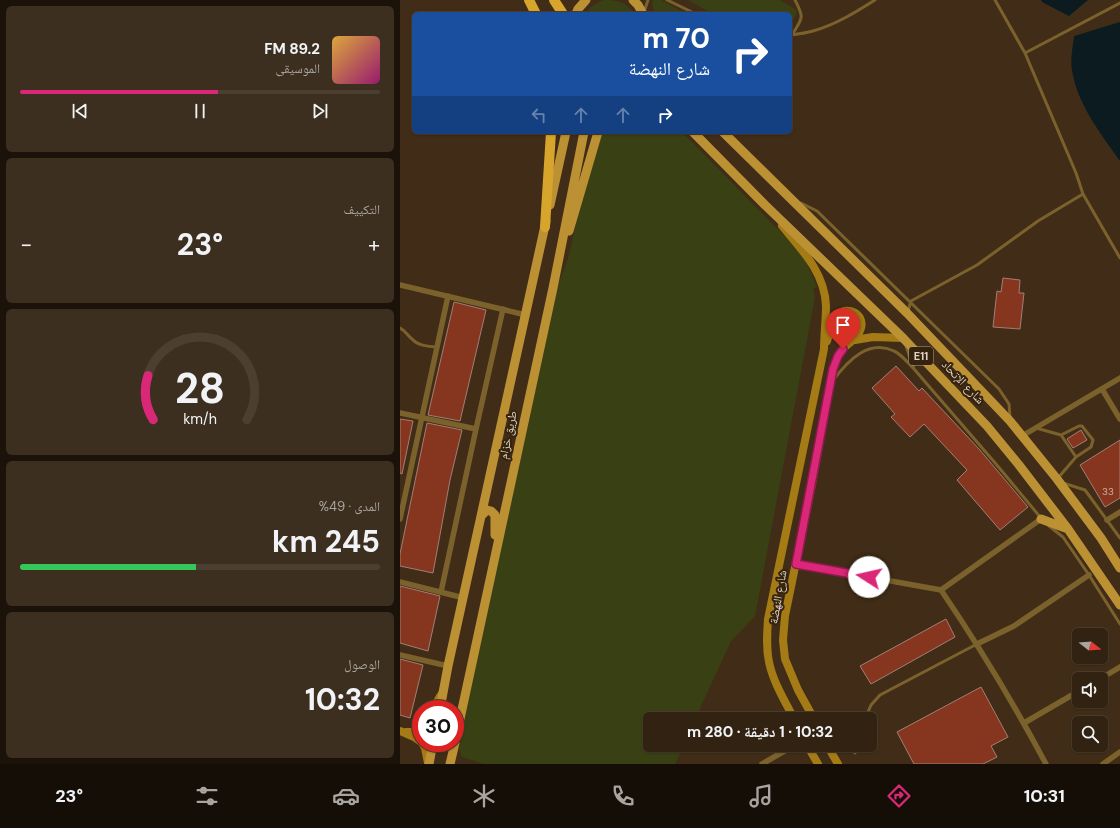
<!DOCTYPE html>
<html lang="ar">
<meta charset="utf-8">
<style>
:root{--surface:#312211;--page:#3d2f1f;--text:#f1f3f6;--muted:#a8a49f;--line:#4c3f31;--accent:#db2777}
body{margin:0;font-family:"DM Sans","Noto Naskh Arabic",sans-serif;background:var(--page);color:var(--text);direction:rtl;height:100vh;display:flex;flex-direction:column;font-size:15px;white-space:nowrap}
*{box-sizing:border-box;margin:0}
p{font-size:13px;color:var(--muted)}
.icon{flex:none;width:22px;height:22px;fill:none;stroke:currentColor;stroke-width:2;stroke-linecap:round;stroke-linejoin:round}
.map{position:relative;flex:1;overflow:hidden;direction:ltr}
.side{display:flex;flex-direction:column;gap:6px;padding:6px;background:#1b1309;width:400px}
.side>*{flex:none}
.top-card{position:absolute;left:12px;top:12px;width:380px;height:122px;border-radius:6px;box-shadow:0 1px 3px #0004,0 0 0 1px var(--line);direction:rtl;background:#1a4fa0;color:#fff;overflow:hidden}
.needle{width:26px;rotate:107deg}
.buttons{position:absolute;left:672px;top:628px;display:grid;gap:8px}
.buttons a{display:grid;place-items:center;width:36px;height:36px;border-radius:6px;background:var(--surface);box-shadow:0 1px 3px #0004,0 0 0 1px var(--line);font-size:20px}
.speed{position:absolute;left:12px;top:700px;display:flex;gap:8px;font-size:20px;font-weight:700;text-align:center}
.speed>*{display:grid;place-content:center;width:52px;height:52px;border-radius:50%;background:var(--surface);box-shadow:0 1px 3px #0004,0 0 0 1px var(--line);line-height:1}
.speed .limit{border:6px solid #d22;background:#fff;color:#111}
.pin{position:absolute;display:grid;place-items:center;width:34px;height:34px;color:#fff;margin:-41px -17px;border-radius:50% 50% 50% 0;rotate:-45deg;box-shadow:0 0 4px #0007}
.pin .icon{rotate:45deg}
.me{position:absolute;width:44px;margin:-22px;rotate:280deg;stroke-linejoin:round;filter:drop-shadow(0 0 3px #0008)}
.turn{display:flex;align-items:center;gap:14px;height:84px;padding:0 16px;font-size:18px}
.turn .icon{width:52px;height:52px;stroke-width:2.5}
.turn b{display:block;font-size:28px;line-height:34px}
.lanes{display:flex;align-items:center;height:38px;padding:0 16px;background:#0003;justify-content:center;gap:20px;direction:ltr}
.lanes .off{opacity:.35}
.big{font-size:30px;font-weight:700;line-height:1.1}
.side .card{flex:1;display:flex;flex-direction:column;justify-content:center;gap:6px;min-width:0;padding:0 14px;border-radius:6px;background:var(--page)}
.side .dial{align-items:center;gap:0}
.dial svg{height:104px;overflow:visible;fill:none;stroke:var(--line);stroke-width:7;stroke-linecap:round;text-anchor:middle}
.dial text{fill:var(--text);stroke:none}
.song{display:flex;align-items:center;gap:12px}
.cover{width:48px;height:48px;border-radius:6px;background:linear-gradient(135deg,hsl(40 70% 55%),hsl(320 70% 35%))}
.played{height:4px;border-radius:2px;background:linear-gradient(90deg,var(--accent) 55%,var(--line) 55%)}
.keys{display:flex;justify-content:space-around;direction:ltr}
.heat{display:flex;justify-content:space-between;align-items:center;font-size:22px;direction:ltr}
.charge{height:6px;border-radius:3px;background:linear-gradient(90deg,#34c759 49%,var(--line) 0)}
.trip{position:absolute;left:243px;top:712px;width:234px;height:40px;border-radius:6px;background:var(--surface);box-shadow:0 1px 3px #0004,0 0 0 1px var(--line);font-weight:700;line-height:40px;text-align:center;direction:rtl}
.tabs{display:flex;height:64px;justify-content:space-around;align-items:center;background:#140e07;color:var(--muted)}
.tabs .icon{width:28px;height:28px}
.tabs .on{color:var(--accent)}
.tabs b{font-size:18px;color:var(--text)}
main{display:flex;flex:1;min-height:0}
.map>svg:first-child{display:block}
.green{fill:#394114}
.water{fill:#0b1b1f}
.pier{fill:#412d17}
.building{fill:#86361f;stroke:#a17f75}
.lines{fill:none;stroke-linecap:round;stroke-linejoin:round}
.lane{stroke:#7b622c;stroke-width:3}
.street{stroke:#7b622c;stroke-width:5.5}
.secondary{stroke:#a47b14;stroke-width:8}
.primary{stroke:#bc9134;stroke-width:9}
.highway{stroke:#d7a42c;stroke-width:10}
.route-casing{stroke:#8e194d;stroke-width:10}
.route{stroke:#db2777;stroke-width:7}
.labels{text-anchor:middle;stroke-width:4;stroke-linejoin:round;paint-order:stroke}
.number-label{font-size:10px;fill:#c9ac9c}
.shield{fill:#36230d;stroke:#ac9e8e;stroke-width:1}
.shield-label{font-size:11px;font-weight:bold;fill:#dfd3c6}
.street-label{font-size:12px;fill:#dfd3c6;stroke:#36230d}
</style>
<main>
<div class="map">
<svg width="720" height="764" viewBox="0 0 720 764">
<rect width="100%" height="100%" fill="#412d17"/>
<!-- green -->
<path class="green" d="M 204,0 C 217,0 227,2 234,14 L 185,14 C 190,7 195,3 204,0 Z
M 253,0 L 261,0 L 287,14 L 255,14 L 252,3 Z
M 288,0 L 380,0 L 396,10 L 397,13 L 390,26 L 390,14 L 313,14 Z
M 197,132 L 282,132 L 403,255 L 417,287 L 413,289 L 415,297 L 355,616 L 331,641 L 295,719 L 250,719 L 250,745 L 284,745 L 275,764 L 84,764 L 62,757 L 59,749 L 73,676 L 159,282 L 168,259 Z"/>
<!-- water -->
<path class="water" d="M 641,0 L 688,0 L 669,16 L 642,2 Z
M 716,22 L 720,22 L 720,161 C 701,134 677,104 672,70 C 670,59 673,46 674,36 Z"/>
<!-- pier -->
<path class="pier" d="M 720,20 L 720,22 L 674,36 L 673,34 L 716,21 Z"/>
<!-- building -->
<path class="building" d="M 603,278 L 620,280 L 619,293 L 624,293 L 620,329 L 593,327 L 597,291 L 601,292 Z
M 54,302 L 86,310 L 60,421 L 28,415 Z
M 496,366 L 519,391 L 522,388 L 579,449 L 628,507 L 600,530 L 557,480 L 567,470 L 524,424 L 510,437 L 491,417 L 495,414 L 472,388 Z
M 0,419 L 13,421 L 2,474 L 0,473 Z
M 27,423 L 62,430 L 50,480 L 33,573 L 0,566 L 0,554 Z
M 681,430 L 687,440 L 673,448 L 667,439 Z
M 720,440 L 720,498 L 705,507 L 680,465 Z
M 0,586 L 40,596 L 28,651 L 0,643 Z
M 546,619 L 555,637 L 471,684 L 460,666 Z
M 0,659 L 23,665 L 10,718 L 0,715 Z
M 581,687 L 608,737 L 591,746 L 597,757 L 583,764 L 514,764 L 497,732 Z"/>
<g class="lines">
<!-- lane -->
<path class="lane" d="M 267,0 L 296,14
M 595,0 L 625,53 L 676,173 L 683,194 L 720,258
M 244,12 L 248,0
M 391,35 C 399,34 406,33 413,31 C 435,25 456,12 475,0
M 392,35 C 402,18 405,19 395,0
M 625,53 L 720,3
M 401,203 L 417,211 L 599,389 L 609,404 L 610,417
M 508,311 L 511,301 L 577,265 L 638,221 L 683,194
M 0,328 C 6,331 7,335 12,339 C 18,346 28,346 37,347
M 506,346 L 514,369 L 596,464 L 641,518
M 434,379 C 448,361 468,339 494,351 C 501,354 507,362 513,368
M 636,428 L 661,435 L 679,426 L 682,426 L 693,440 L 691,447 L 676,457 L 658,478
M 661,435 L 676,457
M 663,483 L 685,490 L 720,538
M 649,526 L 663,537 L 689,575 L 720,624
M 465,719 L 471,705 L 480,695 L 577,644
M 455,753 L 458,745"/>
<!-- street -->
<path class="street" d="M 0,285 L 126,315
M 702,389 L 720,419
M 0,413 L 76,429 L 41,592
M 76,429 L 103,309
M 622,436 L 720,378
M 0,519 L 48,296
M 707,520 L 720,512
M 396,564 L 541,590 L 641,519
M 0,582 L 64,598
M 541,590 C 579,646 614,704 646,764
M 577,644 L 614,626 L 689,575
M 0,655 L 48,666
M 700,679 L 720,667
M 624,723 L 679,691
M 362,764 L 395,745
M 703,764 L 720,752"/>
<!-- secondary -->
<path class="secondary" d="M 382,226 C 402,250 425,273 426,306 C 426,320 424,335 424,349 L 368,619 C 367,634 366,648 369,662 C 373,682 385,701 394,719
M 455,340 L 473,337 L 503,338
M 34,709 L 39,698 L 43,692
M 414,719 L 398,690 L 385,659 L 383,640 L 385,616 L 412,484 L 433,369 C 436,362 438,355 443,349 C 449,342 458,339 461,328 C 465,314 447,305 438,315 C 432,321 430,333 427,341
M 0,731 L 14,737 L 21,742
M 6,732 L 21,732
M 22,743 L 25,748 L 28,763
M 407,745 L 418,764
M 427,745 L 438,764"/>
<!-- primary -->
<path class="primary" d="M 233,0 L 238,5 L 243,14
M 176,14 L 178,9 L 186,0
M 293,132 L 365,205 L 503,338 L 587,426 L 619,465 L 668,529 L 720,605
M 323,132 L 507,313 L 610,421 L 657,479 L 701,538 L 720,568
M 150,205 L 166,132
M 169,231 L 198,132
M 82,515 L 87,510 L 91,511 L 95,515 L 95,535
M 641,519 L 668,529
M 40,709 L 48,666 L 146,221
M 55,742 L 153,288 L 184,132
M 29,764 L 33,743
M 50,764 L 55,743"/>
<!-- highway -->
<path class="highway" d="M 129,0 L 136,14
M 154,0 L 163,14
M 145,227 L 151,132"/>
</g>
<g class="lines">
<defs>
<path id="route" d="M 443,349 L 438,356 L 433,369 L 396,564 L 469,577"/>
</defs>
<!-- route casing -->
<use href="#route" class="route-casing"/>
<!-- route -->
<use href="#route" class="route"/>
</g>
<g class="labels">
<!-- number labels -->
<g class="number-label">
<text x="708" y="495">33</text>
</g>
<!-- shield labels -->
<rect class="shield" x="509" y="347" width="24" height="18" rx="3"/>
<g class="shield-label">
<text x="521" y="360">E11</text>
</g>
<!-- street labels -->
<g class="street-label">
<text transform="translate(563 382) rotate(46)" y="4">شارع الإتحاد</text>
<text transform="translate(108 435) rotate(-78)" y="4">طريق خزام</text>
<text transform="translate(378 597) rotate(-80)" y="4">شارع النهضة</text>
</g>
</g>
</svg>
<div class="buttons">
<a><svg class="needle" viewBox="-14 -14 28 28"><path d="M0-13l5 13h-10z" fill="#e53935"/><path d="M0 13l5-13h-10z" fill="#a8a49f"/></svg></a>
<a><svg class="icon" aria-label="sound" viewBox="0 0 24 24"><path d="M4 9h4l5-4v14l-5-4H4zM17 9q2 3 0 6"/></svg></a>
<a><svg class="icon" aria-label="search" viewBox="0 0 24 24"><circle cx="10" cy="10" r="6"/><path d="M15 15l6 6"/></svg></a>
</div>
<div class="speed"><div class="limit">30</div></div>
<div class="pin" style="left:443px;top:349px;background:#d93025"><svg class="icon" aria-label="arrive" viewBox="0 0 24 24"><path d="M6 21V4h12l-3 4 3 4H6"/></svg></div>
<svg class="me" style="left:469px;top:577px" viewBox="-20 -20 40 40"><circle r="19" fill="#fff"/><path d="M0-13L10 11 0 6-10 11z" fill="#db2777"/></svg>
<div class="trip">10:32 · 1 دقيقة · 280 m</div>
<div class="top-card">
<div class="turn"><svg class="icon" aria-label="right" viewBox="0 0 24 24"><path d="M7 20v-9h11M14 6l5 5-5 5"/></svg><div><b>70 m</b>شارع النهضة</div></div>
<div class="lanes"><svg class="icon off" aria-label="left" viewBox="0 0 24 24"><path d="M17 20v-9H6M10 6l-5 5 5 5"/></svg><svg class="icon off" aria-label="ahead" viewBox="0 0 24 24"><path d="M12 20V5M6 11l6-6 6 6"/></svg><svg class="icon off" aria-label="ahead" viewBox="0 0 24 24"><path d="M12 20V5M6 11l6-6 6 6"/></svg><svg class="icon" aria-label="right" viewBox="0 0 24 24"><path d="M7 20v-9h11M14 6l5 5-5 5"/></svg></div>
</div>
</div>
<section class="side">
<div class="card">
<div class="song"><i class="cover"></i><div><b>89.2 FM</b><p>الموسيقى</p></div></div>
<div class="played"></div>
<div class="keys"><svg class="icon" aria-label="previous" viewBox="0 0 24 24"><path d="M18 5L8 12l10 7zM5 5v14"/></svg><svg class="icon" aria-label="pause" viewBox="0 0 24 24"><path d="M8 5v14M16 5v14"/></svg><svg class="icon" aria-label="next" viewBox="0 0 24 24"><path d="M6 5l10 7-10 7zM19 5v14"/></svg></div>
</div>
<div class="card"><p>التكييف</p>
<div class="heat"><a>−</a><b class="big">23°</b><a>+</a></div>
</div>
<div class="card dial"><svg viewBox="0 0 100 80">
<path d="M14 69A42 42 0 1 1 86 69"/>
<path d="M14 69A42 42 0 0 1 10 35" stroke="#db2777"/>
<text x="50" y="56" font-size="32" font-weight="700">28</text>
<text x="50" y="72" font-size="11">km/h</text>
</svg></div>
<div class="card"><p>المدى · 49%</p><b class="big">245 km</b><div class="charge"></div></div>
<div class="card"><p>الوصول</p><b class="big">10:32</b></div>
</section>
</main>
<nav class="tabs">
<b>10:31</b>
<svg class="icon on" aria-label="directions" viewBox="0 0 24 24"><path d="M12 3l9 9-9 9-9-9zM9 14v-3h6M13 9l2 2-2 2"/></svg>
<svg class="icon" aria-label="music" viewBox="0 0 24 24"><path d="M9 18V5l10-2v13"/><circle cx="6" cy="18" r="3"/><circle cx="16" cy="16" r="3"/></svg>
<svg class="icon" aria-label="phone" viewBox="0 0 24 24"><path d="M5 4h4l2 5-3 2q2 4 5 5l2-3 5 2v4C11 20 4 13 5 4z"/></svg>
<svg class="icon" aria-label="climate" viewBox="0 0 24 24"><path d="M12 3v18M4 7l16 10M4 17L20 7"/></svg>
<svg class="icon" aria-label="car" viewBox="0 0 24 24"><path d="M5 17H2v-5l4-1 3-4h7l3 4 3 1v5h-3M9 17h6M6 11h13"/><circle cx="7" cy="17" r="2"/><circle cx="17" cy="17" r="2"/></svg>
<svg class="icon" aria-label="filters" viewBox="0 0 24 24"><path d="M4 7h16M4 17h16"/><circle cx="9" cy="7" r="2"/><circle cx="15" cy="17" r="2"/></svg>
<b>23°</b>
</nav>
